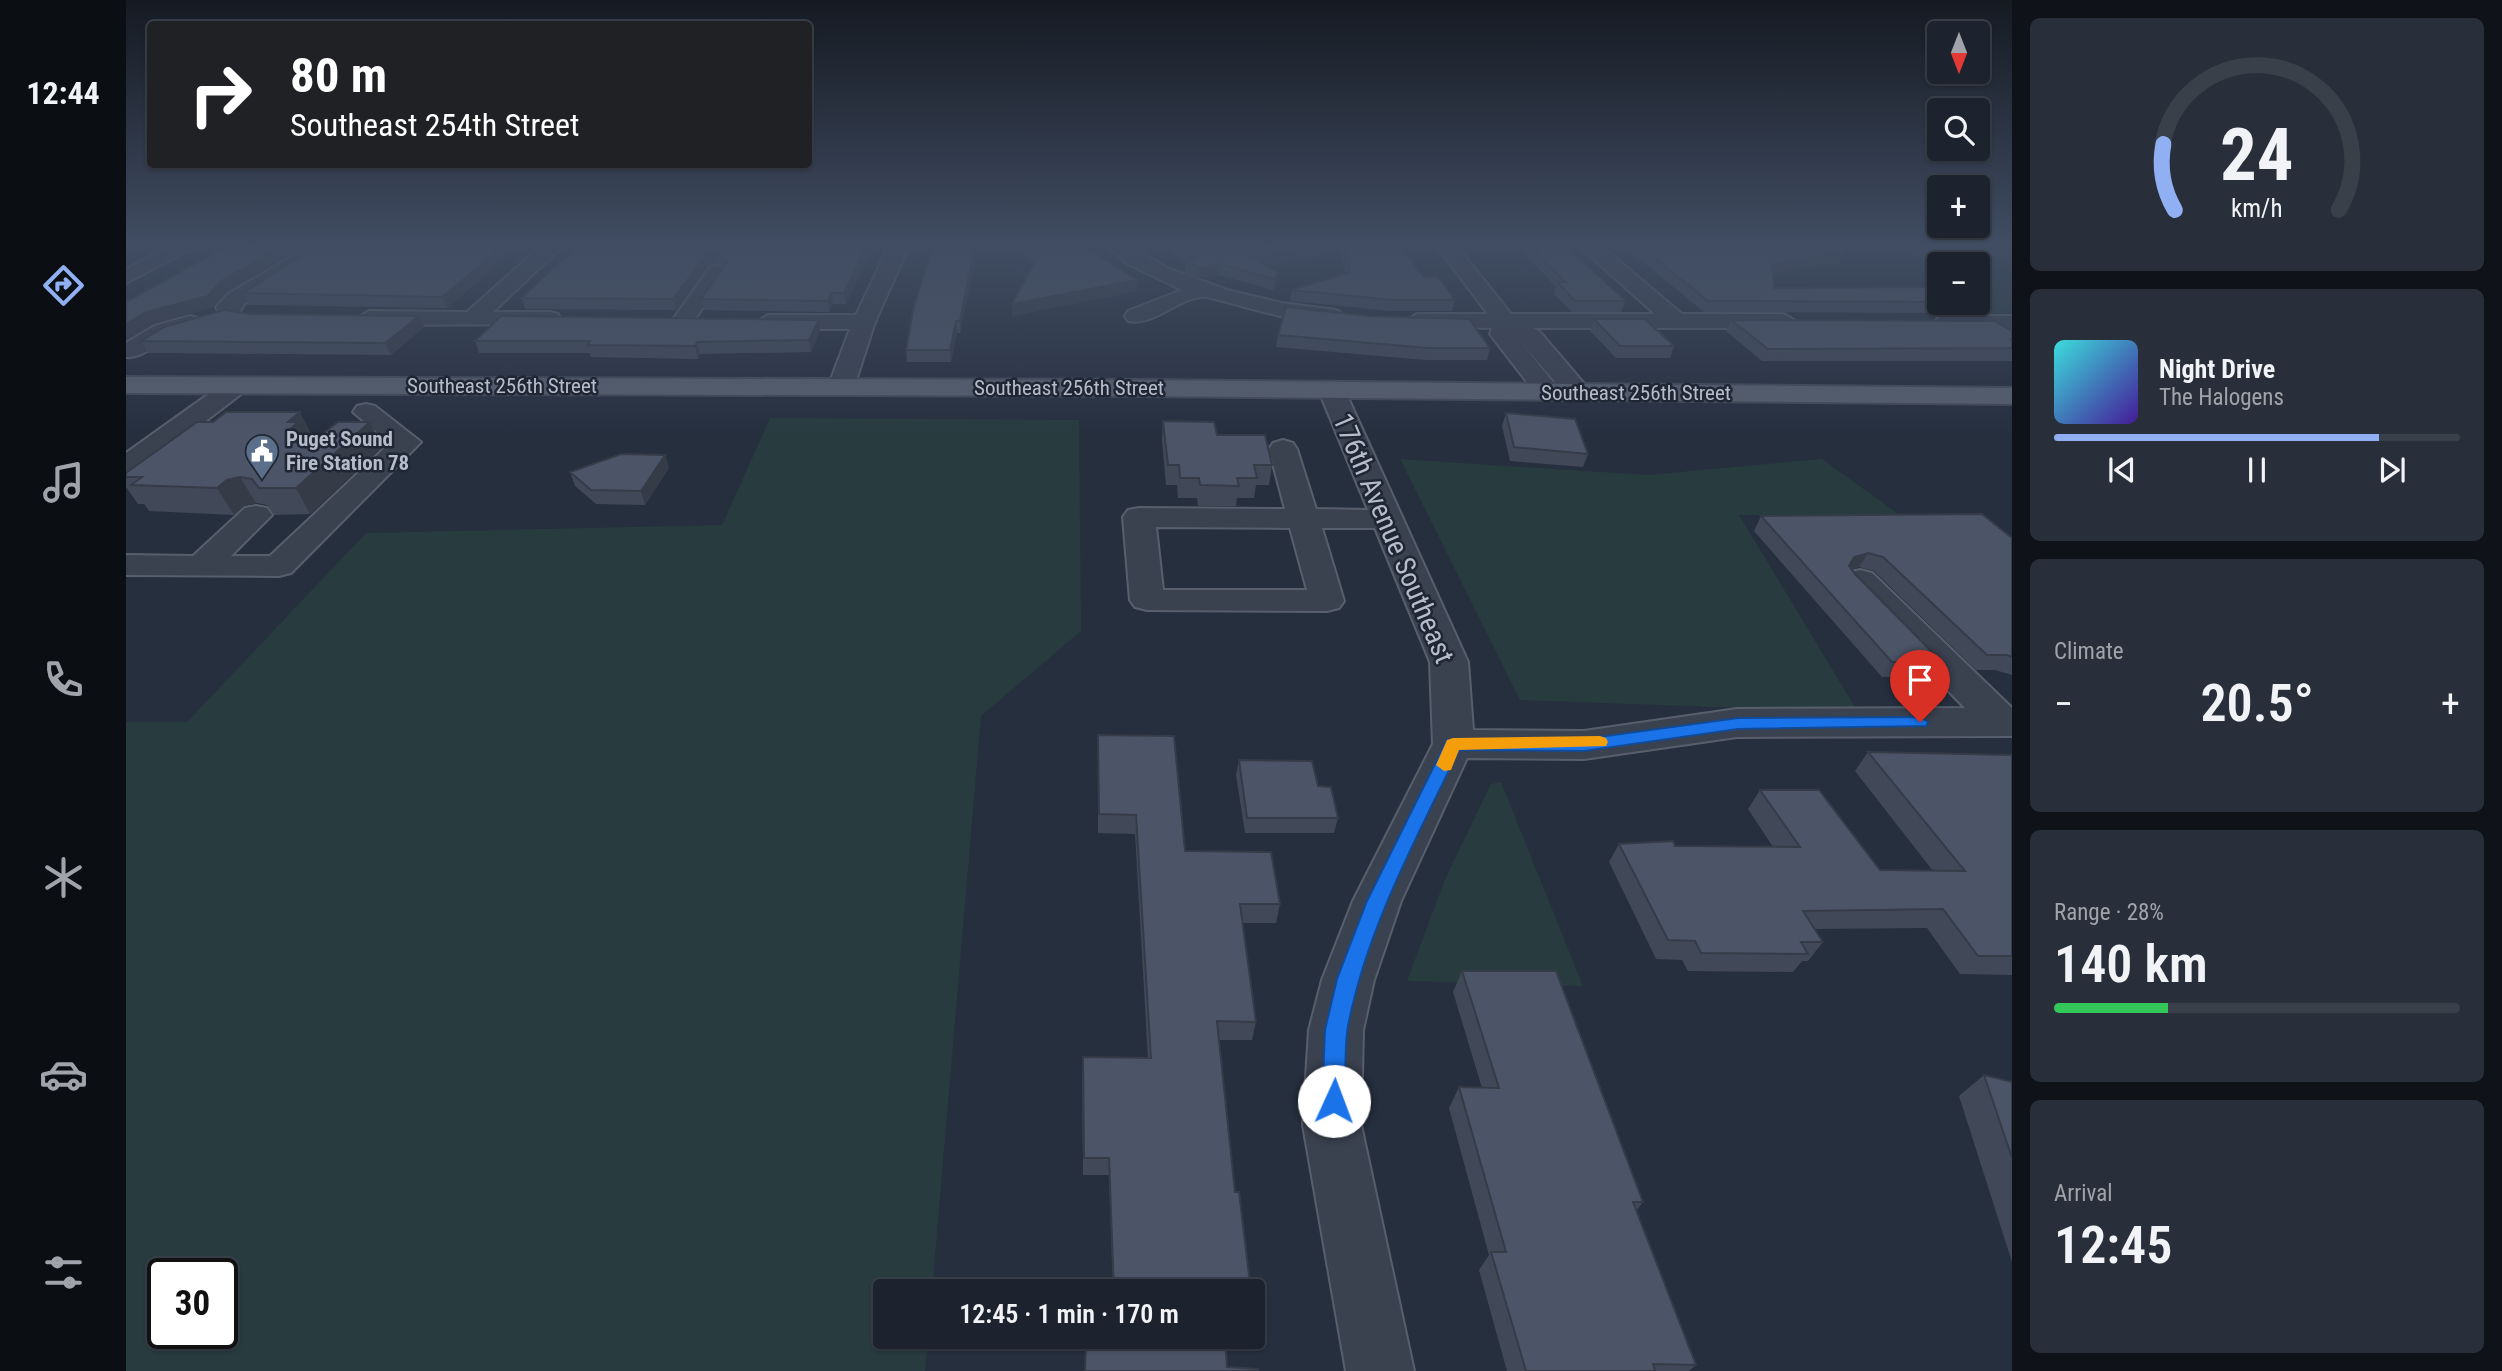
<!DOCTYPE html>
<meta charset="utf-8">
<style>
:root{--surface:#1c232e;--page:#292f3a;--text:#f1f3f6;--muted:#a0a4aa;--line:#3a404a;--accent:#91b0f4}
body{margin:0;font-family:"Roboto Condensed",sans-serif;background:var(--page);color:var(--text);height:100vh;display:flex;flex-direction:column;font-size:26px;white-space:nowrap}
*{box-sizing:border-box;margin:0}
p{font-size:23px;color:var(--muted)}
.icon{flex:none;width:38px;height:38px;fill:none;stroke:currentColor;stroke-width:2;stroke-linecap:round;stroke-linejoin:round}
.map{position:relative;flex:1;overflow:hidden}
.details{display:flex;flex-direction:column;gap:18px;padding:18px;background:#0f1319;width:490px}
.details>*{flex:none}
.top-card{position:absolute;left:21px;top:21px;width:665px;height:147px;border-radius:7px;box-shadow:0 2px 5px #0004,0 0 0 2px var(--line);background:#202124;color:#fff;overflow:hidden}
.needle{width:46px;rotate:180deg}
.fabs{position:absolute;left:1801px;top:21px;display:grid;gap:14px}
.fabs a{display:grid;place-items:center;width:63px;height:63px;border-radius:7px;background:var(--surface);box-shadow:0 2px 5px #0004,0 0 0 2px var(--line);font-size:35px}
.speed{position:absolute;left:21px;top:1258px;display:flex;gap:14px;font-size:35px;font-weight:700;text-align:center}
.speed>*{display:grid;place-content:center;width:91px;height:91px;border-radius:50%;background:var(--surface);box-shadow:0 2px 5px #0004,0 0 0 2px var(--line);line-height:1}
.speed .limit{border:4px solid #111;border-radius:10px;background:#fff;color:#111}
.pin{position:absolute;display:grid;place-items:center;width:60px;height:60px;color:#fff;margin:-72px -30px;border-radius:50% 50% 50% 0;rotate:-45deg;box-shadow:0 0 7px #0007}
.pin .icon{rotate:45deg}
.me{position:absolute;width:77px;margin:-38px;rotate:2deg;stroke-linejoin:round;filter:drop-shadow(0 0 5px #0008)}
.turn{display:flex;align-items:center;gap:24px;height:147px;padding:0 28px;font-size:32px}
.turn .icon{width:91px;height:91px;stroke-width:2.5}
.turn b{display:block;font-size:49px;line-height:60px}
.big{font-size:52px;font-weight:600;line-height:1.1}
.details .widget{flex:1;display:flex;flex-direction:column;justify-content:center;gap:10px;min-width:0;padding:0 24px;border-radius:10px;background:var(--page)}
.details .dial{align-items:center;gap:0}
.dial svg{height:182px;overflow:visible;fill:none;stroke:var(--line);stroke-width:7;stroke-linecap:round;text-anchor:middle}
.dial text{fill:var(--text);stroke:none}
.song{display:flex;align-items:center;gap:21px}
.cover{width:84px;height:84px;border-radius:10px;background:linear-gradient(135deg,hsl(180 70% 55%),hsl(260 70% 35%))}
.played{height:7px;border-radius:4px;background:linear-gradient(90deg,var(--accent) 80%,var(--line) 80%)}
.keys{display:flex;justify-content:space-around;direction:ltr}
.heat{display:flex;justify-content:space-between;align-items:center;font-size:38px;direction:ltr}
.charge{height:10px;border-radius:5px;background:linear-gradient(90deg,#34c759 28%,var(--line) 0)}
.trip{position:absolute;left:747px;top:1279px;width:392px;height:70px;border-radius:7px;background:var(--surface);box-shadow:0 2px 5px #0004,0 0 0 2px var(--line);font-weight:600;line-height:70px;text-align:center}
main{display:flex;flex:1;min-height:0}
.tabs{display:flex;flex-direction:column;width:126px;justify-content:space-around;align-items:center;background:#0b0e12;color:var(--muted)}
.tabs .icon{width:49px;height:49px}
.tabs .active{color:var(--accent)}
.tabs b{font-size:32px;color:var(--text)}
.map>svg:first-child{display:block}
.green{fill:#283b3f;fill-rule:evenodd}
.lines{fill:none;stroke-linecap:round;stroke-linejoin:round}
.minor-casing{stroke:#585f6c;stroke-width:4}
.major-casing{stroke:#434a58;stroke-width:4}
.minor{fill:#3a414f;fill-rule:evenodd}
.major{fill:#58606e;fill-rule:evenodd}
.wall{fill:#414959}
.shaded-wall{fill:#353c48}
.building{fill:#4c5567;stroke:#353c48;stroke-width:2}
.route{fill:#1a73e8;stroke:#114b97;stroke-width:2}
.slow{fill:#f59e0b}
.labels{text-anchor:middle;stroke-width:5;stroke-linejoin:round;paint-order:stroke}
.far-street-label{font-size:21px;fill:#b6bcc9;stroke:#1f2634}
.far-poi-label{font-size:21px;font-weight:bold;fill:#b6bcc9;stroke:#1f2634;text-anchor:start}
.near-street-label{font-size:28px;fill:#b6bcc9;stroke:#1f2634}
</style>
<main>
<nav class="tabs">
<b>12:44</b>
<svg class="icon active" aria-label="directions" viewBox="0 0 24 24"><path d="M12 3l9 9-9 9-9-9zM9 14v-3h6M13 9l2 2-2 2"/></svg>
<svg class="icon" aria-label="music" viewBox="0 0 24 24"><path d="M9 18V5l10-2v13"/><circle cx="6" cy="18" r="3"/><circle cx="16" cy="16" r="3"/></svg>
<svg class="icon" aria-label="phone" viewBox="0 0 24 24"><path d="M5 4h4l2 5-3 2q2 4 5 5l2-3 5 2v4C11 20 4 13 5 4z"/></svg>
<svg class="icon" aria-label="climate" viewBox="0 0 24 24"><path d="M12 3v18M4 7l16 10M4 17L20 7"/></svg>
<svg class="icon" aria-label="car" viewBox="0 0 24 24"><path d="M5 17H2v-5l4-1 3-4h7l3 4 3 1v5h-3M9 17h6M6 11h13"/><circle cx="7" cy="17" r="2"/><circle cx="17" cy="17" r="2"/></svg>
<svg class="icon" aria-label="filters" viewBox="0 0 24 24"><path d="M4 7h16M4 17h16"/><circle cx="9" cy="7" r="2"/><circle cx="15" cy="17" r="2"/></svg>
</nav>
<div class="map">
<svg width="1886" height="1371" viewBox="0 0 1886 1371">
<rect width="100%" height="100%" fill="#262f3e"/>
<!-- green -->
<path class="green" d="M 1776,244 L 1886,244 L 1886,316 L 1858,316 L 1843,303 L 1852,303 L 1852,264 L 1813,264 L 1813,276 Z
M 644,418 L 953,420 L 955,631 L 855,716 L 806,1291 L 760,1292 L 760,1337 L 802,1337 L 799,1371 L 0,1371 L 0,722 L 61,722 L 240,533 L 596,525 ZM 96,1274 L 96,1334 L 37,1334 L 37,1274 Z
M 1274,459 L 1522,475 L 1696,459 L 1775,516 L 1613,515 L 1732,712 L 1394,700 Z
M 1375,782 L 1457,986 L 1281,981 L 1320,877 L 1365,784 Z"/>
<g class="lines">
<defs>
<path id="minor" d="M 49,244 L 74,244 L 0,283 L 0,269 Z
M 187,244 L 211,244 L 118,304 L 111,317 L 95,317 L 90,307 L 102,294 Z
M 417,244 L 439,244 L 367,312 L 424,312 L 432,314 L 435,319 L 432,324 L 243,325 L 232,318 L 243,311 L 341,312 Z
M 764,244 L 784,244 L 749,322 L 728,387 L 724,392 L 706,392 L 702,387 L 724,329 L 642,329 L 631,322 L 642,315 L 730,315 Z
M 980,244 L 1002,244 L 1041,268 L 1101,290 L 1156,303 L 1210,310 L 1221,317 C 1207,338 1103,300 1079,297 C 1056,295 1028,327 1002,321 L 999,316 L 1002,311 L 1056,290 L 1002,264 Z
M 1309,244 L 1329,244 L 1385,314 L 1529,314 L 1451,244 L 1473,244 L 1556,314 L 1658,314 L 1669,321 L 1658,328 L 1407,328 L 1414,332 L 1466,393 L 1462,399 L 1444,399 L 1392,339 L 1436,393 L 1432,399 L 1414,399 L 1364,334 L 1366,328 L 1283,326 L 1280,321 L 1291,314 L 1362,314 Z
M 591,265 L 601,271 L 568,321 L 565,326 L 549,326 L 546,321 L 584,267 Z
M 64,316 L 72,318 L 76,323 C 69,333 55,331 45,336 C 30,342 17,359 0,357 L 0,343 L 28,326 Z
M 1820,316 L 1886,316 L 1886,330 L 1812,328 L 1808,323 L 1812,318 Z
M 110,378 L 119,381 L 123,386 L 119,391 L 25,463 L 0,473 L 0,453 L 101,381 Z
M 1206,383 L 1215,385 L 1219,391 L 1342,662 L 1347,730 L 1458,731 L 1611,709 L 1839,708 L 1722,587 L 1717,580 L 1722,573 L 1734,570 L 1746,573 L 1886,708 L 1886,736 L 1611,737 L 1458,759 L 1341,758 L 1275,901 L 1248,980 L 1237,1030 L 1235,1125 L 1288,1371 L 1220,1371 L 1177,1125 L 1183,1030 L 1196,980 L 1227,901 L 1307,744 L 1304,662 L 1249,528 L 1196,528 L 1218,601 L 1213,608 L 1201,611 L 1021,610 L 1009,607 L 1004,600 L 997,517 L 1002,510 L 1013,508 L 1159,509 L 1143,449 L 1147,443 L 1157,440 L 1167,443 L 1171,449 L 1190,509 L 1242,510 L 1193,391 L 1197,385 ZM 1030,527 L 1164,528 L 1181,590 L 1037,590 Z
M 240,404 L 249,406 L 295,442 L 165,573 L 153,576 L 0,575 L 0,555 L 67,556 L 119,508 L 130,506 L 141,508 L 146,515 L 105,556 L 144,556 L 264,443 L 227,412 L 231,406 Z"/>
<path id="major" d="M 0,377 L 1019,380 L 1886,388 L 1886,404 L 1019,396 L 0,393 Z"/>
</defs>
<!-- minor casing -->
<use href="#minor" class="minor-casing"/>
<!-- major casing -->
<use href="#major" class="major-casing"/>
<!-- minor -->
<use href="#minor" class="minor"/>
<!-- major -->
<use href="#major" class="major"/>
</g>
<!-- wall -->
<path class="wall" d="M 194,244 L 395,244 L 321,308 L 123,305 L 117,293 Z
M 453,244 L 748,244 L 720,304 L 707,304 L 703,312 L 578,310 L 575,299 L 597,268 L 590,262 L 582,265 L 550,310 L 399,309 L 396,298 Z
M 852,244 L 834,333 L 831,333 L 825,362 L 781,362 L 780,350 Z
M 883,244 L 954,244 L 1011,291 L 886,316 L 886,304 L 908,263 Z
M 1033,244 L 1274,244 L 1297,277 L 1329,300 L 1326,311 L 1264,311 L 1164,301 L 1166,290 L 1219,273 L 1214,251 L 1141,266 L 1152,273 L 1150,284 L 1147,290 L 1093,275 L 1073,279 L 1059,274 L 1060,263 Z
M 1389,244 L 1438,244 L 1499,301 L 1495,312 L 1446,312 L 1428,294 L 1430,287 Z
M 1500,244 L 1695,244 L 1713,263 L 1647,274 L 1648,288 L 1813,288 L 1813,303 L 1835,303 L 1829,313 L 1578,312 L 1499,247 Z
M 125,314 L 293,316 L 298,327 L 265,355 L 22,353 L 15,341 Z
M 1468,319 L 1548,346 L 1544,358 L 1490,358 L 1464,331 Z
M 1605,320 L 1886,331 L 1886,361 L 1636,361 L 1600,331 Z
M 694,331 L 685,352 L 574,354 L 572,359 L 465,357 L 464,353 L 353,353 L 349,341 Z
M 1152,335 L 1364,348 L 1361,360 L 1299,360 L 1150,347 Z
M 1380,413 L 1462,454 L 1457,467 L 1384,461 L 1376,426 Z
M 1037,421 L 1091,435 L 1146,465 L 1143,485 L 1130,485 L 1128,498 L 1111,498 L 1110,506 L 1072,506 L 1071,498 L 1052,498 L 1051,485 L 1040,485 L 1036,440 Z
M 87,422 L 187,437 L 183,440 L 244,422 L 256,447 L 184,514 L 148,515 L 141,505 L 130,503 L 117,506 L 108,515 L 23,511 L 18,504 L 12,504 L 0,487 L 0,473 Z
M 539,455 L 543,468 L 519,505 L 470,504 L 449,486 L 444,472 Z
M 1635,516 L 1886,538 L 1886,675 L 1869,670 L 1850,670 L 1748,571 L 1733,567 L 1726,570 L 1729,574 L 1809,655 L 1805,660 L 1807,662 L 1796,677 L 1756,677 L 1628,531 Z
M 972,735 L 1059,851 L 1154,904 L 1150,923 L 1116,923 L 1130,1022 L 1126,1040 L 1093,1040 L 1109,1192 L 1125,1292 L 987,1292 L 983,1175 L 957,1175 L 956,1075 L 1022,1058 L 1009,834 L 972,833 Z
M 1742,752 L 1886,755 L 1886,975 L 1834,974 L 1801,928 L 1688,929 L 1697,942 L 1682,961 L 1676,961 L 1667,972 L 1562,971 L 1556,960 L 1530,959 L 1483,862 L 1493,844 L 1549,846 L 1647,847 L 1622,809 L 1634,790 L 1754,870 L 1807,871 L 1729,771 Z
M 1113,760 L 1192,786 L 1212,818 L 1208,833 L 1119,833 L 1110,775 Z
M 1336,971 L 1517,1202 L 1510,1211 L 1570,1365 L 1563,1371 L 1381,1371 L 1353,1270 L 1363,1255 L 1323,1108 L 1333,1087 L 1356,1088 L 1327,992 Z
M 1858,1075 L 1886,1082 L 1886,1262 L 1833,1096 Z"/>
<!-- shaded-wall -->
<path class="shaded-wall" d="M 160,244 L 182,244 L 101,292 L 88,307 L 27,324 L 0,340 L 0,324 L 20,312 Z
M 380,244 L 395,244 L 321,308 L 316,297 Z
M 741,244 L 748,244 L 720,304 L 718,293 Z
M 849,244 L 852,244 L 834,333 L 834,321 Z
M 1200,244 L 1215,244 L 1214,251 L 1126,269 L 1128,258 Z
M 588,252 L 590,262 L 582,265 L 550,310 L 547,299 L 580,255 Z
M 1718,252 L 1713,263 L 1641,275 L 1646,264 Z
M 1094,264 L 1093,275 L 1073,279 L 1074,268 Z
M 1152,273 L 1150,284 L 1147,290 L 1149,279 Z
M 1011,280 L 1011,291 L 886,316 L 886,304 Z
M 705,293 L 707,304 L 703,312 L 702,301 Z
M 293,316 L 298,327 L 265,355 L 259,343 Z
M 693,320 L 694,331 L 685,352 L 683,340 Z
M 830,321 L 831,333 L 825,362 L 824,350 Z
M 571,342 L 574,354 L 572,359 L 569,346 Z
M 174,412 L 187,437 L 182,441 L 173,459 L 160,433 L 162,422 Z
M 244,422 L 256,447 L 184,514 L 170,488 Z
M 539,455 L 543,468 L 519,505 L 515,491 Z
M 114,477 L 130,503 L 117,506 L 108,515 L 91,488 L 101,480 Z
M 1742,553 L 1733,567 L 1720,571 L 1728,557 Z"/>
<!-- building -->
<path class="building" d="M 105,244 L 160,244 L 95,281 L 82,296 L 20,312 L 0,324 L 0,302 Z
M 194,244 L 380,244 L 316,297 L 117,293 Z
M 453,244 L 741,244 L 718,293 L 705,293 L 702,301 L 575,299 L 601,262 L 588,252 L 580,255 L 547,299 L 396,298 Z
M 808,244 L 849,244 L 834,321 L 830,321 L 824,350 L 780,350 L 788,306 Z
M 897,244 L 954,244 L 1011,280 L 886,304 L 912,256 Z
M 1049,244 L 1200,244 L 1128,258 L 1152,273 L 1149,279 L 1094,264 L 1074,268 L 1060,263 L 1069,257 Z
M 1216,244 L 1274,244 L 1297,277 L 1312,277 L 1329,300 L 1266,300 L 1166,290 L 1224,272 Z
M 1402,244 L 1438,244 L 1499,301 L 1449,301 L 1431,282 L 1439,282 Z
M 1512,244 L 1695,244 L 1718,248 L 1718,252 L 1646,264 L 1648,288 L 1810,287 L 1813,288 L 1813,302 L 1582,301 Z
M 1160,307 L 1243,316 L 1343,319 L 1364,348 L 1302,348 L 1152,335 Z
M 98,310 L 125,314 L 293,316 L 259,343 L 15,341 L 38,327 Z
M 375,316 L 693,320 L 683,340 L 571,342 L 569,346 L 462,345 L 464,341 L 349,341 Z
M 1468,319 L 1519,319 L 1548,346 L 1494,346 Z
M 1605,320 L 1868,321 L 1886,331 L 1886,339 L 1884,339 L 1886,340 L 1886,348 L 1642,349 Z
M 100,412 L 174,412 L 162,422 L 172,422 L 160,433 L 164,441 L 175,443 L 194,436 L 212,422 L 244,422 L 170,488 L 133,488 L 126,479 L 114,477 L 101,480 L 91,488 L 5,485 L 16,477 L 0,477 L 0,473 L 71,422 L 87,422 Z
M 1380,413 L 1449,419 L 1462,454 L 1388,447 Z
M 1037,421 L 1088,422 L 1091,435 L 1139,435 L 1146,465 L 1128,465 L 1131,478 L 1111,478 L 1113,486 L 1074,485 L 1073,478 L 1054,478 L 1053,465 L 1042,465 Z
M 495,454 L 539,455 L 515,491 L 465,490 L 444,472 Z
M 1856,514 L 1886,538 L 1886,657 L 1881,655 L 1861,655 L 1757,557 L 1742,553 L 1728,557 L 1723,566 L 1729,574 L 1809,655 L 1800,655 L 1807,662 L 1766,662 L 1635,516 Z
M 972,735 L 1048,736 L 1059,851 L 1145,852 L 1154,904 L 1114,904 L 1130,1022 L 1091,1021 L 1109,1192 L 1113,1192 L 1125,1292 L 988,1292 L 983,1158 L 958,1158 L 957,1057 L 1025,1058 L 1010,815 L 973,814 Z
M 1742,752 L 1886,755 L 1886,956 L 1852,956 L 1817,909 L 1677,911 L 1697,942 L 1675,942 L 1682,954 L 1575,953 L 1569,941 L 1542,940 L 1493,844 L 1547,841 L 1549,846 L 1674,847 L 1634,790 L 1693,790 L 1754,870 L 1839,871 Z
M 1113,760 L 1186,761 L 1192,786 L 1205,787 L 1212,818 L 1121,818 Z
M 1336,971 L 1430,971 L 1517,1202 L 1507,1202 L 1570,1365 L 1527,1364 L 1529,1371 L 1400,1371 L 1365,1252 L 1380,1252 L 1333,1087 L 1373,1088 Z
M 1858,1075 L 1886,1082 L 1886,1158 Z
M 990,1337 L 1099,1337 L 1101,1367 L 1132,1369 L 1133,1371 L 959,1371 L 960,1340 L 990,1342 Z"/>
<!-- sky -->
<linearGradient id="sky" x2="0" y2="1"><stop stop-color="#151a22"/><stop offset="0.56" stop-color="#414d63"/><stop offset="1" stop-color="#414d63" stop-opacity="0"/></linearGradient>
<rect width="1886" height="436" fill="url(#sky)"/>
<!-- route -->
<path class="route" d="M 1794,717 L 1802,722 L 1800,726 L 1612,729 L 1458,751 L 1333,750 C 1290,839 1241,928 1222,1026 C 1218,1050 1220,1077 1219,1101 L 1216,1109 L 1208,1112 L 1199,1109 L 1196,1101 L 1199,1030 L 1211,979 L 1241,901 L 1321,740 L 1458,739 L 1612,718 Z"/>
<!-- slow -->
<path class="slow" d="M 1474,736 L 1480,738 L 1482,742 L 1480,746 L 1333,750 L 1325,770 L 1318,771 L 1310,765 L 1321,740 L 1327,738 Z"/>
<!-- icons -->
<defs>
<symbol id="civic-pin" viewBox="-11 -11 22 30"><path d="M0 17L-7.5 6A9.5 9.5 0 1 1 7.5 6Z" fill="#5c6f8a" stroke="#1f2634"/><path d="M-.6-6.5H3V-4.5H.6V-3L4-1V1h2V6H-6V1h2V-1L-.6-3ZM-1.2 2.5V6h2.4V2.5Z" fill="#fff"/></symbol>
</defs>
<g fill-rule="evenodd">
<use href="#civic-pin" x="117" y="432" width="38" height="52"/>
</g>
<g class="labels">
<!-- far-street labels -->
<g class="far-street-label">
<text x="376" y="393">Southeast 256th Street</text>
<text x="943" y="395">Southeast 256th Street</text>
<text x="1510" y="400">Southeast 256th Street</text>
</g>
<!-- far-poi labels -->
<g class="far-poi-label">
<text x="160" y="446">Puget Sound<tspan x="160" dy="24">Fire Station 78</tspan></text>
</g>
<!-- near-street labels -->
<g class="near-street-label">
<text transform="translate(1268 538) rotate(67)" y="10">176th Avenue Southeast</text>
</g>
</g>
</svg>
<div class="fabs">
<a><svg class="needle" viewBox="-14 -14 28 28"><path d="M0-13l5 13h-10z" fill="#e53935"/><path d="M0 13l5-13h-10z" fill="#a0a4aa"/></svg></a>
<a><svg class="icon" aria-label="search" viewBox="0 0 24 24"><circle cx="10" cy="10" r="6"/><path d="M15 15l6 6"/></svg></a>
<a>+</a>
<a>−</a>
</div>
<div class="speed"><div class="limit">30</div></div>
<div class="pin" style="left:1794px;top:722px;background:#d93025"><svg class="icon" aria-label="arrive" viewBox="0 0 24 24"><path d="M6 21V4h12l-3 4 3 4H6"/></svg></div>
<svg class="me" style="left:1208px;top:1101px" viewBox="-20 -20 40 40"><circle r="19" fill="#fff"/><path d="M0-13L10 11 0 6-10 11z" fill="#1a73e8"/></svg>
<div class="trip">12:45 · 1 min · 170 m</div>
<div class="top-card">
<div class="turn"><svg class="icon" aria-label="right" viewBox="0 0 24 24"><path d="M7 20v-9h11M14 6l5 5-5 5"/></svg><div><b>80 m</b>Southeast 254th Street</div></div>
</div>
</div>
<section class="details">
<div class="widget dial"><svg viewBox="0 0 100 80">
<path d="M14 69A42 42 0 1 1 86 69"/>
<path d="M14 69A42 42 0 0 1 9 40" stroke="#91b0f4"/>
<text x="50" y="56" font-size="32" font-weight="700">24</text>
<text x="50" y="72" font-size="11">km/h</text>
</svg></div>
<div class="widget">
<div class="song"><i class="cover"></i><div><b>Night Drive</b><p>The Halogens</p></div></div>
<div class="played"></div>
<div class="keys"><svg class="icon" aria-label="previous" viewBox="0 0 24 24"><path d="M18 5L8 12l10 7zM5 5v14"/></svg><svg class="icon" aria-label="pause" viewBox="0 0 24 24"><path d="M8 5v14M16 5v14"/></svg><svg class="icon" aria-label="next" viewBox="0 0 24 24"><path d="M6 5l10 7-10 7zM19 5v14"/></svg></div>
</div>
<div class="widget"><p>Climate</p>
<div class="heat"><a>−</a><b class="big">20.5°</b><a>+</a></div>
</div>
<div class="widget"><p>Range · 28%</p><b class="big">140 km</b><div class="charge"></div></div>
<div class="widget"><p>Arrival</p><b class="big">12:45</b></div>
</section>
</main>
